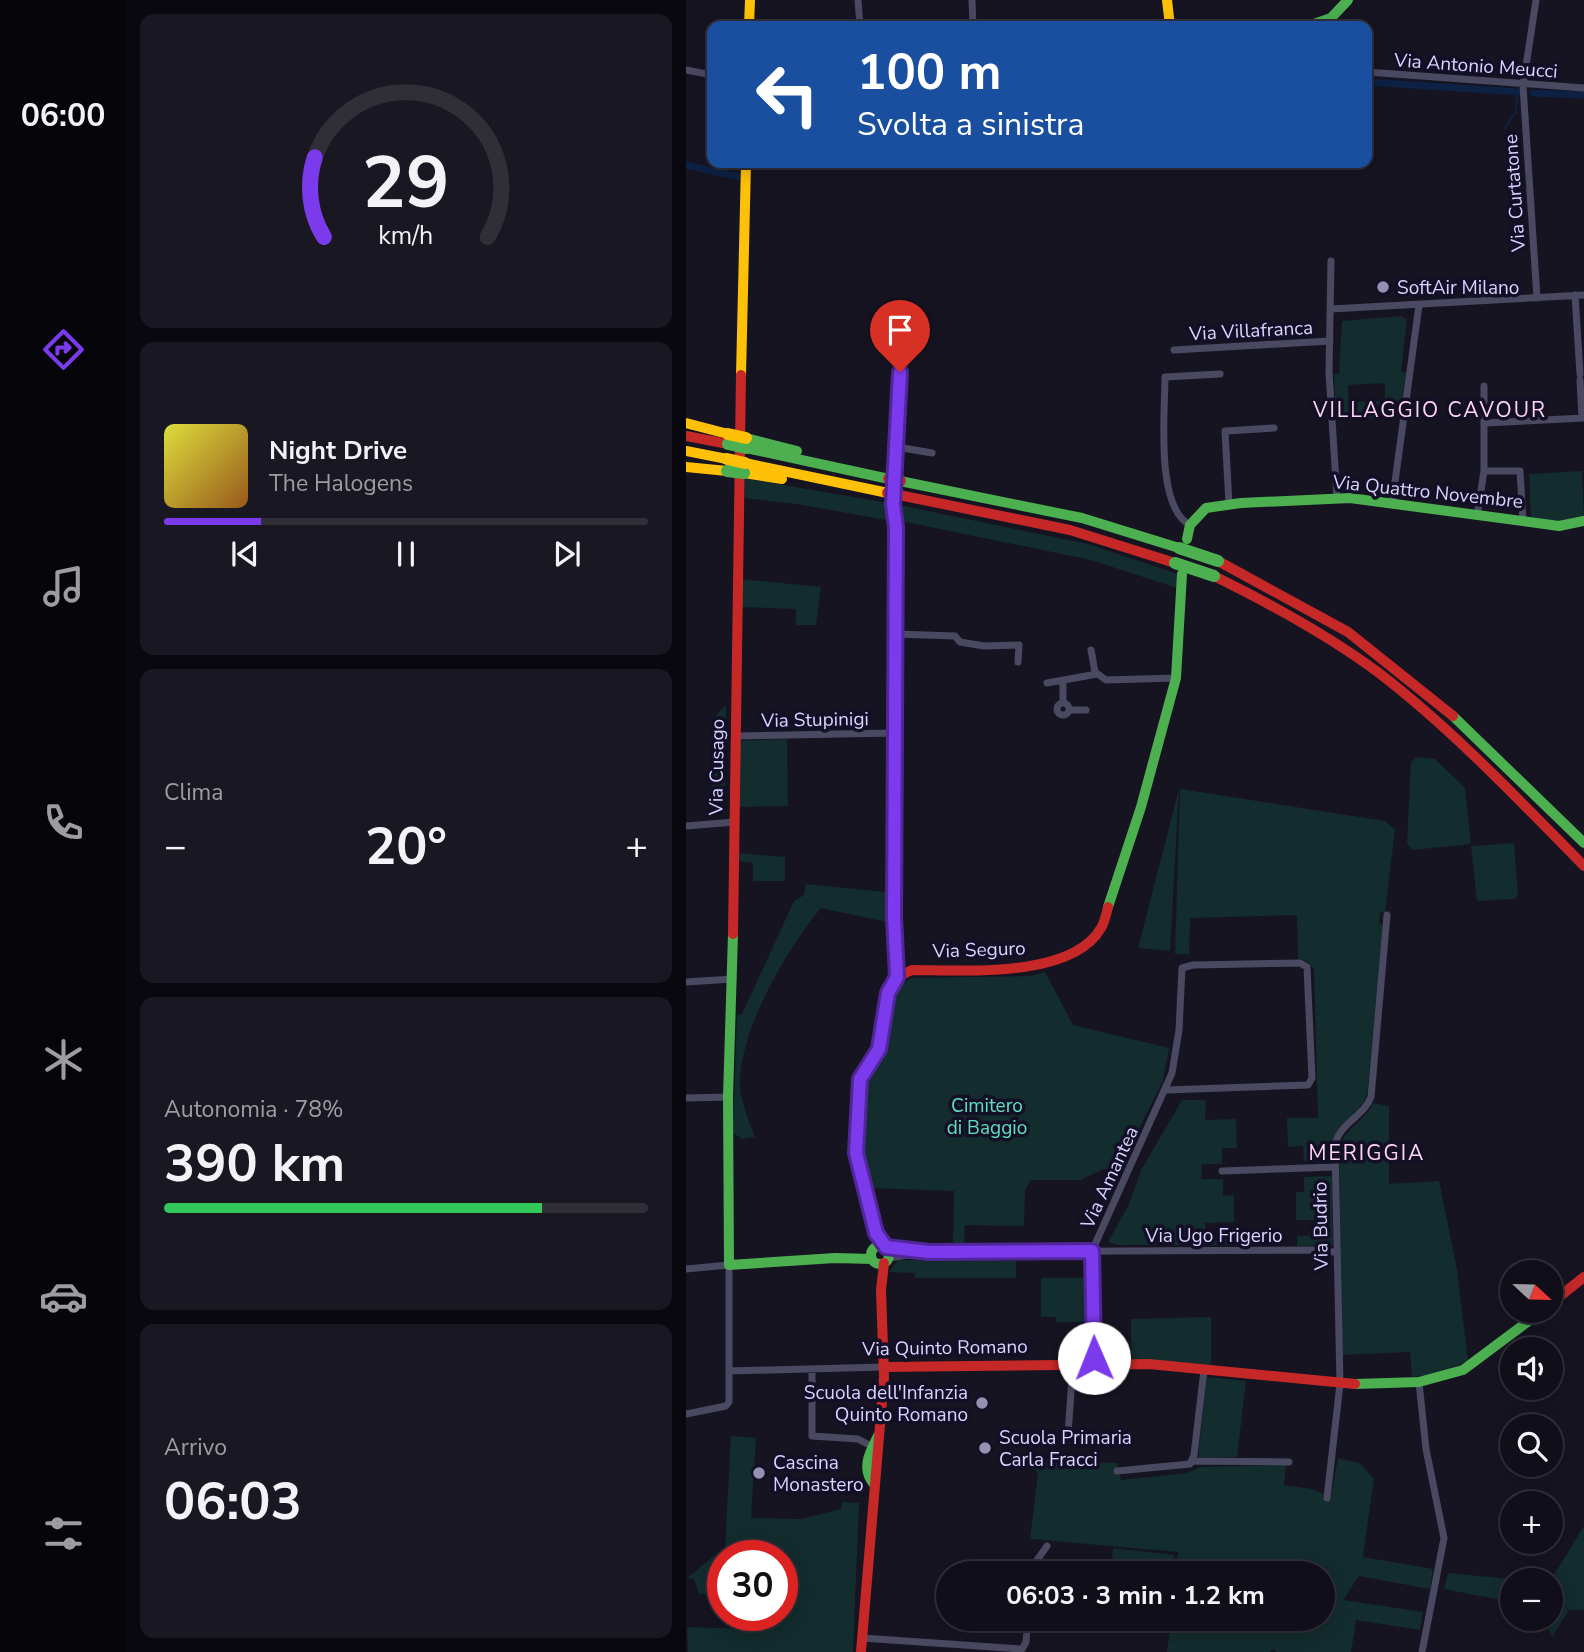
<!DOCTYPE html>
<html lang="it">
<meta charset="utf-8">
<style>
:root{--surface:#100f19;--page:#191822;--text:#f1f3f6;--muted:#9c9ca2;--line:#302f38;--accent:#7c3aed}
body{margin:0;font-family:"Nunito Sans",sans-serif;background:var(--page);color:var(--text);height:100vh;display:flex;flex-direction:column;font-size:26px;white-space:nowrap}
*{box-sizing:border-box;margin:0}
p{font-size:23px;color:var(--muted)}
.icon{flex:none;width:38px;height:38px;fill:none;stroke:currentColor;stroke-width:2;stroke-linecap:round;stroke-linejoin:round}
.map{position:relative;flex:1;overflow:hidden}
.sheet{display:flex;flex-direction:column;gap:14px;padding:14px;background:#09080e;width:560px}
.sheet>*{flex:none}
.hud{position:absolute;left:21px;top:21px;width:665px;height:147px;border-radius:14px;box-shadow:0 4px 18px #0003,0 0 0 2px var(--line);background:#1a4fa0;color:#fff;overflow:hidden}
.needle{width:46px;rotate:112deg}
.buttons{position:absolute;left:814px;top:1260px;display:grid;gap:14px}
.buttons a{display:grid;place-items:center;width:63px;height:63px;border-radius:50%;background:var(--surface);box-shadow:0 4px 18px #0003,0 0 0 2px var(--line);font-size:35px}
.speed{position:absolute;left:21px;top:1540px;display:flex;gap:14px;font-size:35px;font-weight:700;text-align:center}
.speed>*{display:grid;place-content:center;width:91px;height:91px;border-radius:50%;background:var(--surface);box-shadow:0 4px 18px #0003,0 0 0 2px var(--line);line-height:1}
.speed .limit{border:10px solid #d22;background:#fff;color:#111}
.pin{position:absolute;display:grid;place-items:center;width:60px;height:60px;color:#fff;margin:-72px -30px;border-radius:50% 50% 50% 0;rotate:-45deg;box-shadow:0 0 7px #0007}
.pin .icon{rotate:45deg}
.me{position:absolute;width:77px;margin:-38px;rotate:359deg;stroke-linejoin:round;filter:drop-shadow(0 0 5px #0008)}
.turn{display:flex;align-items:center;gap:24px;height:147px;padding:0 35px;font-size:32px}
.turn .icon{width:91px;height:91px;stroke-width:2.5}
.turn b{display:block;font-size:49px;line-height:60px}
.big{font-size:52px;font-weight:700;line-height:1.1}
.sheet .widget{flex:1;display:flex;flex-direction:column;justify-content:center;gap:10px;min-width:0;padding:0 24px;border-radius:14px;background:var(--page)}
.sheet .dial{align-items:center;gap:0}
.dial svg{height:182px;overflow:visible;fill:none;stroke:var(--line);stroke-width:7;stroke-linecap:round;text-anchor:middle}
.dial text{fill:var(--text);stroke:none}
.song{display:flex;align-items:center;gap:21px}
.cover{width:84px;height:84px;border-radius:10px;background:linear-gradient(135deg,hsl(60 70% 55%),hsl(30 70% 35%))}
.played{height:7px;border-radius:4px;background:linear-gradient(90deg,var(--accent) 20%,var(--line) 20%)}
.keys{display:flex;justify-content:space-around;direction:ltr}
.heat{display:flex;justify-content:space-between;align-items:center;font-size:38px;direction:ltr}
.charge{height:10px;border-radius:5px;background:linear-gradient(90deg,#34c759 78%,var(--line) 0)}
.trip{position:absolute;left:250px;top:1561px;width:399px;height:70px;border-radius:35px;background:var(--surface);box-shadow:0 4px 18px #0003,0 0 0 2px var(--line);font-weight:700;line-height:70px;text-align:center}
main{display:flex;flex:1;min-height:0}
.dock{display:flex;flex-direction:column;width:126px;justify-content:space-around;align-items:center;background:#06060a;color:var(--muted)}
.dock .icon{width:49px;height:49px}
.dock .on{color:var(--accent)}
.dock b{font-size:32px;color:var(--text)}
.map>svg:first-child{display:block}
.green{fill:#132c2d;fill-rule:evenodd}
.lines{fill:none;stroke-linecap:round;stroke-linejoin:round}
.stream{stroke:#0d2144;stroke-width:2}
.canal{stroke:#0d2144;stroke-width:7}
.street{stroke:#4a4962;stroke-width:7}
.fast{stroke:#4caf50;stroke-width:10}
.slow{stroke:#ffc107;stroke-width:10}
.jam{stroke:#c62828;stroke-width:10}
.fast-bridge{stroke:#4caf50;stroke-width:12}
.slow-bridge{stroke:#ffc107;stroke-width:12}
.jam-bridge{stroke:#c62828;stroke-width:12}
.route-casing{stroke:#51269a;stroke-width:18}
.route{stroke:#7c3aed;stroke-width:12}
.poi-dot{fill:#9591b1;stroke:#130f26;stroke-width:2.5}
.labels{text-anchor:middle;stroke-width:7;stroke-linejoin:round;paint-order:stroke}
.street-label{font-size:19px;fill:#d9d4ff;stroke:#130f26}
.poi-label{font-size:19px;fill:#d9d4ff;stroke:#130f26;text-anchor:start}
.park-label{font-size:19px;fill:#5fe0c0;stroke:#130f26}
.neighbourhood-label{font-size:21px;letter-spacing:2px;fill:#ffd6f0;stroke:#130f26}
</style>
<main>
<nav class="dock">
<b>06:00</b>
<svg class="icon on" aria-label="directions" viewBox="0 0 24 24"><path d="M12 3l9 9-9 9-9-9zM9 14v-3h6M13 9l2 2-2 2"/></svg>
<svg class="icon" aria-label="music" viewBox="0 0 24 24"><path d="M9 18V5l10-2v13"/><circle cx="6" cy="18" r="3"/><circle cx="16" cy="16" r="3"/></svg>
<svg class="icon" aria-label="phone" viewBox="0 0 24 24"><path d="M5 4h4l2 5-3 2q2 4 5 5l2-3 5 2v4C11 20 4 13 5 4z"/></svg>
<svg class="icon" aria-label="climate" viewBox="0 0 24 24"><path d="M12 3v18M4 7l16 10M4 17L20 7"/></svg>
<svg class="icon" aria-label="car" viewBox="0 0 24 24"><path d="M5 17H2v-5l4-1 3-4h7l3 4 3 1v5h-3M9 17h6M6 11h13"/><circle cx="7" cy="17" r="2"/><circle cx="17" cy="17" r="2"/></svg>
<svg class="icon" aria-label="filters" viewBox="0 0 24 24"><path d="M4 7h16M4 17h16"/><circle cx="9" cy="7" r="2"/><circle cx="15" cy="17" r="2"/></svg>
</nav>
<section class="sheet">
<div class="widget dial"><svg viewBox="0 0 100 80">
<path d="M14 69A42 42 0 1 1 86 69"/>
<path d="M14 69A42 42 0 0 1 10 34" stroke="#7c3aed"/>
<text x="50" y="56" font-size="32" font-weight="700">29</text>
<text x="50" y="72" font-size="11">km/h</text>
</svg></div>
<div class="widget">
<div class="song"><i class="cover"></i><div><b>Night Drive</b><p>The Halogens</p></div></div>
<div class="played"></div>
<div class="keys"><svg class="icon" aria-label="previous" viewBox="0 0 24 24"><path d="M18 5L8 12l10 7zM5 5v14"/></svg><svg class="icon" aria-label="pause" viewBox="0 0 24 24"><path d="M8 5v14M16 5v14"/></svg><svg class="icon" aria-label="next" viewBox="0 0 24 24"><path d="M6 5l10 7-10 7zM19 5v14"/></svg></div>
</div>
<div class="widget"><p>Clima</p>
<div class="heat"><a>−</a><b class="big">20°</b><a>+</a></div>
</div>
<div class="widget"><p>Autonomia · 78%</p><b class="big">390 km</b><div class="charge"></div></div>
<div class="widget"><p>Arrivo</p><b class="big">06:03</b></div>
</section>
<div class="map">
<svg width="898" height="1652" viewBox="0 0 898 1652">
<rect width="100%" height="100%" fill="#161421"/>
<!-- green -->
<path class="green" d="M 714,316 L 721,319 L 715,372 L 720,372 L 714,417 L 650,420 L 648,374 L 653,374 L 656,321 ZM 699,383 L 699,401 L 663,402 L 662,385 Z
M 896,471 L 898,516 L 878,522 L 845,518 L 843,474 Z
M 58,478 L 202,503 L 206,521 L 111,504 L 59,498 Z
M 213,505 L 402,544 L 492,574 L 491,588 L 405,560 L 215,521 Z
M 55,579 L 135,587 L 130,625 L 110,625 L 110,609 L 56,607 Z
M 40,705 L 39,792 L 26,793 L 28,723 L 31,714 Z
M 101,739 L 102,806 L 52,807 L 53,741 Z
M 731,757 L 749,759 L 779,788 L 785,844 L 726,850 L 721,843 L 725,762 Z
M 493,789 L 484,951 L 452,948 Z
M 494,789 L 699,821 L 709,830 L 699,912 L 694,913 L 693,923 L 697,927 L 681,1095 C 666,1128 648,1112 646,1160 L 618,1161 L 617,1146 L 602,1147 L 601,1118 L 632,1118 L 628,970 L 621,961 L 612,959 L 611,915 L 504,918 L 503,954 L 489,954 Z
M 828,843 L 832,896 L 828,899 L 791,901 L 785,846 Z
M 52,853 L 99,857 L 99,881 L 67,881 L 67,863 L 52,861 Z
M 120,884 L 199,892 L 201,922 L 135,908 C 100,951 60,1019 54,1075 C 52,1096 62,1119 69,1137 L 56,1139 L 47,1133 L 51,1015 L 56,1014 L 108,901 L 118,895 Z
M 359,972 L 387,1025 L 483,1048 L 477,1081 L 433,1168 L 418,1169 L 394,1180 L 345,1180 L 339,1190 L 338,1226 L 279,1225 L 278,1243 L 267,1243 L 268,1191 L 184,1188 L 174,1152 L 181,1076 C 212,1047 195,996 225,978 L 345,976 Z
M 496,1100 L 520,1100 L 519,1120 L 550,1119 L 551,1148 L 536,1148 L 536,1164 L 516,1164 L 515,1179 L 537,1179 L 537,1196 L 548,1195 L 548,1222 L 519,1223 L 520,1239 L 549,1238 L 550,1245 L 432,1245 L 422,1242 L 443,1204 L 455,1170 Z
M 687,1103 L 703,1106 L 703,1184 L 753,1181 L 771,1269 L 782,1361 L 749,1375 L 726,1377 L 724,1352 L 656,1355 L 653,1148 C 659,1128 678,1122 687,1103 Z
M 646,1176 L 647,1245 L 611,1246 L 611,1236 L 641,1235 L 641,1220 L 610,1220 L 610,1192 L 618,1192 L 618,1177 Z
M 212,1260 L 330,1261 L 330,1278 L 229,1278 L 229,1273 L 203,1272 Z
M 355,1278 L 399,1278 L 399,1322 L 370,1322 L 370,1317 L 355,1317 Z
M 525,1317 L 525,1365 L 445,1359 L 445,1319 Z
M 521,1377 L 560,1381 L 551,1457 L 512,1457 Z
M 45,1436 L 70,1438 L 65,1518 L 115,1519 L 155,1509 L 156,1502 L 173,1503 L 167,1652 L 2,1652 L 1,1627 L 62,1629 L 63,1615 L 96,1615 L 96,1556 L 37,1556 L 37,1595 L 13,1594 L 8,1579 L 1,1578 L 39,1547 Z
M 652,1458 L 674,1463 L 688,1479 L 677,1557 L 747,1569 L 744,1589 L 673,1576 L 657,1600 L 737,1612 L 734,1630 L 670,1620 L 665,1652 L 591,1652 L 587,1649 L 584,1652 L 481,1652 L 485,1619 L 637,1619 L 637,1573 L 490,1573 L 492,1552 L 344,1539 L 352,1473 L 340,1461 L 431,1463 L 435,1480 L 501,1473 L 515,1467 L 600,1465 L 598,1485 L 626,1489 L 645,1497 Z
M 898,1526 L 898,1610 L 883,1610 L 866,1637 L 858,1619 L 864,1619 L 864,1580 L 843,1580 L 866,1578 Z
M 427,1548 L 488,1555 L 486,1573 L 425,1573 Z
M 762,1573 L 835,1580 L 826,1580 L 826,1602 L 758,1589 Z"/>
<g class="lines">
<!-- stream -->
<path class="stream" d="M 818,129 L 830,112 L 831,92"/>
<!-- canal -->
<path class="canal" d="M 681,82 L 834,92
M 847,93 L 898,95
M 0,165 L 53,177"/>
<!-- street -->
<path class="street" d="M 172,0 L 174,26
M 286,0 L 287,26
M 850,0 L 837,86 L 851,298
M 0,70 L 26,75
M 681,72 L 898,88
M 645,261 L 643,372 L 651,498
M 889,295 L 894,374
M 645,309 L 898,295
M 488,350 L 644,341
M 894,380 L 896,418
M 799,423 L 898,418
M 211,447 L 246,453
M 798,471 L 834,471 L 837,521
M 543,504 L 539,431 L 588,428
M 706,504 L 733,305
M 791,516 L 798,471 L 798,386
M 504,525 C 469,507 479,412 479,377 L 534,374
M 209,634 L 269,636 L 274,642 L 298,646 L 333,645 L 332,662
M 405,650 L 409,672 L 420,680 L 490,678
M 377,681 L 377,703
M 361,683 L 411,674
M371 709a6 6 0 1 1 12 0a6 6 0 1 1-12 0Z
M 383,710 L 400,710
M 50,736 L 208,733
M 0,826 L 49,822
M 211,977 L 208,917 L 210,527 L 207,504 L 214,372
M 0,982 L 47,979
M 0,1098 L 42,1097
M 536,1171 L 649,1167
M 200,1247 L 243,1252 L 640,1250 L 650,1253
M 203,1258 L 234,1253
M 0,1269 L 43,1265 L 43,1402 L 40,1406 L 0,1414
M 408,1364 L 406,1251 L 486,1073 L 493,1030 L 496,968 L 507,965 L 614,963 L 621,967 L 626,1078 L 622,1085 L 480,1090
M 126,1369 L 126,1436 L 172,1439 L 187,1447
M 43,1371 L 197,1367
M 733,1382 L 740,1449 L 758,1538 L 736,1652
M 382,1434 L 387,1364
M 506,1461 L 603,1462
M 431,1471 L 504,1464 L 508,1455 L 518,1370
M 641,1498 L 654,1384 L 649,1147 C 652,1123 677,1118 685,1097 L 701,915
M 348,1573 L 349,1563 L 361,1546
M 176,1638 L 335,1649
M 335,1651 L 340,1642 L 342,1619"/>
<!-- fast -->
<path class="fast" d="M 622,26 L 645,18 L 662,0
M 60,438 L 111,451
M 60,448 L 203,479
M 214,481 L 396,518 L 493,548
M 501,539 L 504,525 L 520,508 L 555,503 L 664,498 L 873,526 L 898,521
M 767,716 L 898,843
M 422,907 L 455,807 L 490,678 L 496,574
M185 1255a9 9 0 1 1 18 0a9 9 0 1 1-18 0Z
M 43,1265 L 42,1097 L 47,934
M 43,1265 L 149,1258 L 186,1259
M 669,1384 L 733,1382 L 777,1370 L 856,1311
M 187,1483 C 175,1467 184,1452 192,1436"/>
<!-- slow -->
<path class="slow" d="M 481,0 L 484,26
M 63,26 L 64,0
M 55,375 L 60,163
M 0,423 L 42,434
M 0,451 L 41,459
M 59,463 L 202,493
M 0,467 L 41,471
M 58,473 L 96,479"/>
<!-- jam -->
<path class="jam" d="M 0,436 L 42,444
M 213,495 L 384,530 L 489,563
M 532,561 L 662,632 L 767,716
M 528,576 C 585,604 642,635 693,673 C 767,730 832,799 898,866
M 47,934 L 55,375
M 196,1245 L 170,1156 L 174,1078 L 195,1042 L 202,993 L 211,977 L 226,970 C 276,970 386,979 415,928 C 419,922 420,914 422,907
M 864,1304 L 898,1277
M 197,1367 L 463,1364 L 669,1384
M 175,1652 L 198,1377 L 195,1290 L 198,1263"/>
<!-- fast-bridge -->
<path class="fast-bridge" d="M 42,444 L 60,448
M 41,471 L 58,473
M 493,548 L 532,561
M 489,563 L 528,576"/>
<!-- slow-bridge -->
<path class="slow-bridge" d="M 42,434 L 60,438
M 41,459 L 59,463"/>
<!-- jam-bridge -->
<path class="jam-bridge" d="M 203,479 L 214,481
M 202,493 L 213,495"/>
</g>
<g class="lines">
<defs>
<path id="route" d="M 214,372 L 207,504 L 210,527 L 208,917 L 211,977 L 202,993 L 193,1049 L 174,1079 L 170,1153 L 190,1233 L 200,1247 L 243,1252 L 406,1251 L 408,1358"/>
</defs>
<!-- route casing -->
<use href="#route" class="route-casing"/>
<!-- route -->
<use href="#route" class="route"/>
</g>
<!-- markers -->
<g class="poi-dot">
<circle cx="697" cy="287" r="7"/>
<circle cx="296" cy="1403" r="7"/>
<circle cx="299" cy="1448" r="7"/>
<circle cx="73" cy="1473" r="7"/>
</g>
<g class="labels">
<!-- street labels -->
<g class="street-label">
<text transform="translate(790 65) rotate(4)" y="7">Via Antonio Meucci</text>
<text transform="translate(828 193) rotate(-94)" y="7">Via Curtatone</text>
<text transform="translate(565 330) rotate(-3)" y="7">Via Villafranca</text>
<text transform="translate(742 491) rotate(6)" y="7">Via Quattro Novembre</text>
<text transform="translate(129 719) rotate(-1)" y="7">Via Stupinigi</text>
<text transform="translate(30 767) rotate(-89)" y="7">Via Cusago</text>
<text transform="translate(293 949) rotate(-2)" y="7">Via Seguro</text>
<text transform="translate(423 1177) rotate(-65)" y="7">Via Amantea</text>
<text transform="translate(634 1226) rotate(-91)" y="7">Via Budrio</text>
<text x="528" y="1242">Via Ugo Frigerio</text>
<text transform="translate(259 1347) rotate(-1)" y="7">Via Quinto Romano</text>
</g>
<!-- poi labels -->
<g class="poi-label">
<text x="711" y="294">SoftAir Milano</text>
<text x="282" y="1399" text-anchor="end">Scuola dell'Infanzia<tspan x="282" dy="22">Quinto Romano</tspan></text>
<text x="313" y="1444">Scuola Primaria<tspan x="313" dy="22">Carla Fracci</tspan></text>
<text x="87" y="1469">Cascina<tspan x="87" dy="22">Monastero</tspan></text>
</g>
<!-- park labels -->
<g class="park-label">
<text x="301" y="1112">Cimitero<tspan x="301" dy="22">di Baggio</tspan></text>
</g>
<!-- neighbourhood labels -->
<g class="neighbourhood-label">
<text x="744" y="417">VILLAGGIO CAVOUR</text>
<text x="681" y="1160">MERIGGIA</text>
</g>
</g>
</svg>
<div class="buttons">
<a><svg class="needle" viewBox="-14 -14 28 28"><path d="M0-13l5 13h-10z" fill="#e53935"/><path d="M0 13l5-13h-10z" fill="#9c9ca2"/></svg></a>
<a><svg class="icon" aria-label="sound" viewBox="0 0 24 24"><path d="M4 9h4l5-4v14l-5-4H4zM17 9q2 3 0 6"/></svg></a>
<a><svg class="icon" aria-label="search" viewBox="0 0 24 24"><circle cx="10" cy="10" r="6"/><path d="M15 15l6 6"/></svg></a>
<a>+</a>
<a>−</a>
</div>
<div class="speed"><div class="limit">30</div></div>
<div class="pin" style="left:214px;top:372px;background:#d93025"><svg class="icon" aria-label="arrive" viewBox="0 0 24 24"><path d="M6 21V4h12l-3 4 3 4H6"/></svg></div>
<svg class="me" style="left:408px;top:1358px" viewBox="-20 -20 40 40"><circle r="19" fill="#fff"/><path d="M0-13L10 11 0 6-10 11z" fill="#7c3aed"/></svg>
<div class="trip">06:03 · 3 min · 1.2 km</div>
<div class="hud">
<div class="turn"><svg class="icon" aria-label="left" viewBox="0 0 24 24"><path d="M17 20v-9H6M10 6l-5 5 5 5"/></svg><div><b>100 m</b>Svolta a sinistra</div></div>
</div>
</div>
</main>
